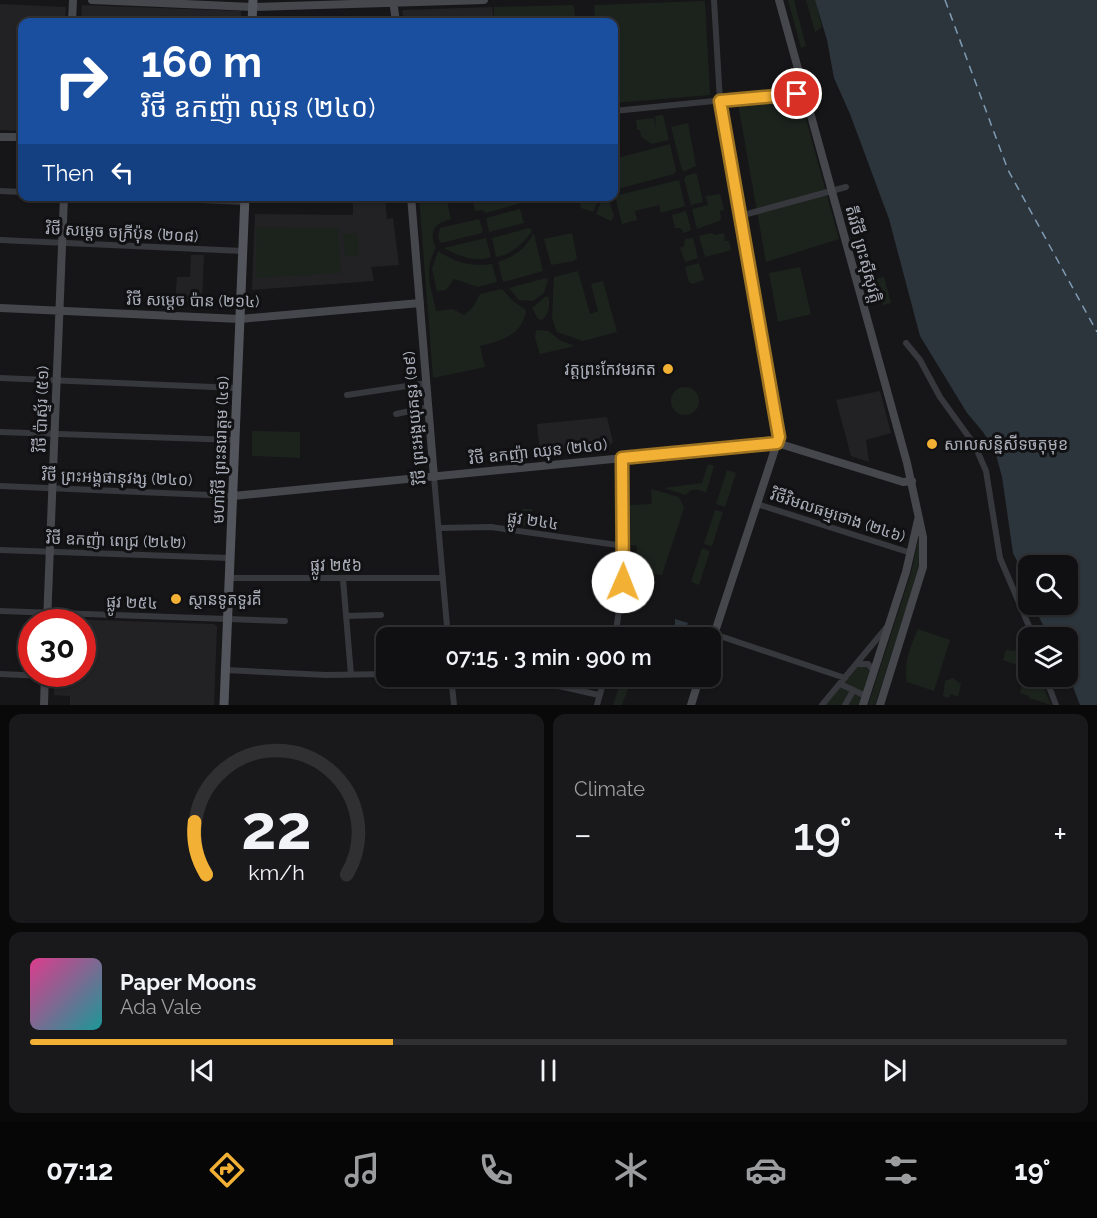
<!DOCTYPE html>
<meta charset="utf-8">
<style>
:root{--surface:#101012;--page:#19191b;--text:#f1f3f6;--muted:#9c9d9f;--line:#303032;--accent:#f2b134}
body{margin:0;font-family:Raleway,"Noto Sans Khmer",sans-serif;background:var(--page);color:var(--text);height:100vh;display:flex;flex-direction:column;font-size:22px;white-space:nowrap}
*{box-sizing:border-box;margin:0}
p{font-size:20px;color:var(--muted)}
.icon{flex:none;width:33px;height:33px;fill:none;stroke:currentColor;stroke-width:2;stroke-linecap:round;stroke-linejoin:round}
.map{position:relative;height:705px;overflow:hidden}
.side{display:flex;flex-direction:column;gap:9px;padding:9px;background:#09090a;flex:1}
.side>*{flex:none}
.top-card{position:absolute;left:18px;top:18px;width:600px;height:183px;border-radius:12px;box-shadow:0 2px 4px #0004,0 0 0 2px var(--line);background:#1a4fa0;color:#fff;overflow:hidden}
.buttons{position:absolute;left:1018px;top:555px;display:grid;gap:12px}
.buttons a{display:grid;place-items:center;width:60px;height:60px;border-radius:12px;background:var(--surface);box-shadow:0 2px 4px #0004,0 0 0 2px var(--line);font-size:30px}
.speed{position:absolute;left:18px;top:609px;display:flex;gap:12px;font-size:30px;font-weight:700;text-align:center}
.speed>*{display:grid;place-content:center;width:78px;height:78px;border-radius:50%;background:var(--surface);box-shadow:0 2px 4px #0004,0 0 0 2px var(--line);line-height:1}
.speed .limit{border:9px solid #d22;background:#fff;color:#111}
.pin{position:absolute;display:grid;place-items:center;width:51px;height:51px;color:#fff;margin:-26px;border:3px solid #fff;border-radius:50%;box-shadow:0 2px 6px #0007}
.me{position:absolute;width:66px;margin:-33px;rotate:1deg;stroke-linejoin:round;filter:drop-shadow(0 0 4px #0008)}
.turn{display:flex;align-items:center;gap:21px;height:126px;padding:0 24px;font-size:27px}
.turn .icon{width:78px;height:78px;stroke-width:2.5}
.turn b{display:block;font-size:42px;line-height:51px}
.then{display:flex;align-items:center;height:57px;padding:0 24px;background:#0003;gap:12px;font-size:22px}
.big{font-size:45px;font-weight:600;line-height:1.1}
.side .card{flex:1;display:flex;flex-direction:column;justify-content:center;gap:9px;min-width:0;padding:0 21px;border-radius:12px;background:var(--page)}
.side .dial{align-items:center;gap:0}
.dial svg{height:156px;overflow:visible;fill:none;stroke:var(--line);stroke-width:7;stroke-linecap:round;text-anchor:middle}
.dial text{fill:var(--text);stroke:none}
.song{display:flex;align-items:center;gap:18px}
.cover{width:72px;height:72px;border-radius:9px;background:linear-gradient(135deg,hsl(330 70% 55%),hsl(180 70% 35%))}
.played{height:6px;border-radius:3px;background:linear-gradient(90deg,var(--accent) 35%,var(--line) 35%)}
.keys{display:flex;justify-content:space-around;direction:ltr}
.heat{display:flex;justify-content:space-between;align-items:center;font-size:33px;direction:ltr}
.side .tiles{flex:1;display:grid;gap:9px;grid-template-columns:1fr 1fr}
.card:last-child{grid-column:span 2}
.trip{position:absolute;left:376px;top:627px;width:345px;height:60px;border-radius:12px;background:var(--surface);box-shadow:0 2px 4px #0004,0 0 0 2px var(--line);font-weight:600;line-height:60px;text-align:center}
.dock{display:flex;height:96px;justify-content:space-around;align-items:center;background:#060607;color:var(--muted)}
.dock .icon{width:42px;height:42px}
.dock .on{color:var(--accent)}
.dock b{font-size:27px;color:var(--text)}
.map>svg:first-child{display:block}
.built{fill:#222225}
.green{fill:#1c231d}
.water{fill:#2c353c}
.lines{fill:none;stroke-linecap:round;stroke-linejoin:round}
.ferry{stroke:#7f9bb3;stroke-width:1.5;stroke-dasharray:8 6;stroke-linecap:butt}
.street{stroke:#37383d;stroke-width:6}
.secondary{stroke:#45474d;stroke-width:8}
.primary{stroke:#53555c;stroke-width:9}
.route-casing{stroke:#9d7322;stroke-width:15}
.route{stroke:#f2b134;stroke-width:10}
.poi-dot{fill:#f2b134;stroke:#111113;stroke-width:2}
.labels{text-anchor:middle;stroke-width:6;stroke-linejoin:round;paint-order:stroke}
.street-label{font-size:16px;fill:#a8adb8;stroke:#111113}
.poi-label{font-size:16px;fill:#a8adb8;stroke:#111113;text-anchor:start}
</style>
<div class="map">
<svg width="1097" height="705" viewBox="0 0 1097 705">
<rect width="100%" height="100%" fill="#161618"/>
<!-- built -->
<path class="built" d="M 0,4 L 66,7 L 65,22 L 22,22 L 22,131 L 0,130 Z
M 82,5 L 241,11 L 241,22 L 81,22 Z
M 492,7 L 494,22 L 404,22 L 402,10 Z
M 353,197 L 385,197 L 387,219 L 393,218 L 399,265 L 371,267 L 374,281 L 252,290 L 255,214 L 353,215 Z
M 191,255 L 204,255 L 202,302 L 175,301 L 177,277 L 190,277 Z
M 880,391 L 891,433 L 866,440 L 869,462 L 851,456 L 836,400 Z
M 607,417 L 613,442 L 608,447 L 540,453 L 537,424 Z
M 63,619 L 214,624 L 217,627 L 214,705 L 70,705 L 70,696 L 54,695 L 55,674 L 82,674 L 82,622 L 60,622 Z"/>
<!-- green -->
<path class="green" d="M 788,0 L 794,0 L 806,46 L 801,48 Z
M 806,0 L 815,0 L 822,27 L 815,32 Z
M 705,1 L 710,95 L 614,103 L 614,22 L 595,22 L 594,5 Z
M 572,5 L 574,7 L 576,22 L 494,22 L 494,7 Z
M 798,99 L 801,101 L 839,239 L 766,262 L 738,104 Z
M 663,115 L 669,140 L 651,144 L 641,136 L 640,130 L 637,130 L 636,120 L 654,118 L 656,130 L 655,116 Z
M 688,123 L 696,166 L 685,171 L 682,170 L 671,127 Z
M 670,144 L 676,171 L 674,174 L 614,190 L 614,159 Z
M 695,173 L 697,175 L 703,202 L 691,205 L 684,179 L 686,176 Z
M 679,180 L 685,206 L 661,213 L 659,205 L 635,211 L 637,220 L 622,224 L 615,196 Z
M 720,194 L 724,210 L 720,211 L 721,220 L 697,229 L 692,209 L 708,205 L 706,196 Z
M 472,196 L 516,197 L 524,202 L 486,213 L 482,210 L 475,211 Z
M 419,197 L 446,197 L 451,219 C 435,223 428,231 436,248 C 423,271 431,286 436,311 L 453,309 L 464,315 L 473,307 L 480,294 L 502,289 L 513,301 L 526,310 C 523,335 501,341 480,346 L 485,367 L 433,378 Z
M 578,197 L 600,196 L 600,197 L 593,212 L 581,208 Z
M 606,197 L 608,197 L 614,216 L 611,221 L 596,214 L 601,202 Z
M 520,209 L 524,223 L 489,232 L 486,218 Z
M 686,211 L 691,230 L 684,233 L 680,228 L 675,228 L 672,215 Z
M 479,219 L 483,231 L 482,233 L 441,243 L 438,238 L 440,228 Z
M 257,227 L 338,228 L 341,273 L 255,278 Z
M 529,228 L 532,230 L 531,233 C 522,244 511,255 496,257 L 492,238 Z
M 357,233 L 359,255 L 345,256 L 343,234 Z
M 572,233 L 577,258 L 574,261 L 551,265 L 544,239 Z
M 711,233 L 716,235 L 724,233 L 725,241 L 729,241 L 731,250 L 705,257 L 699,236 Z
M 533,234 L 534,234 L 543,271 L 503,282 L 498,262 C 514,257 525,249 533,234 Z
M 486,238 L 491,257 C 476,263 458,256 444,248 Z
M 693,238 L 698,258 L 685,262 L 680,248 L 684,246 L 685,239 Z
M 438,251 C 455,263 473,267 492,264 L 497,282 L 478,287 L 454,279 L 446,290 L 437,291 L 432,269 Z
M 699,263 L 704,280 L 692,284 L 689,282 L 685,267 Z
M 800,267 L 811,314 L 778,322 L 769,273 Z
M 578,271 L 590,314 L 598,311 L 591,284 L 603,281 L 617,332 L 583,341 L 557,332 L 552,318 L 554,277 Z
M 884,277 L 891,303 L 883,305 L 876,279 Z
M 546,278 L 548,280 L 544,293 L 533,301 L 519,300 L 509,288 Z
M 546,296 L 549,298 C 550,307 548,315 542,320 L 538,319 L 532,308 Z
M 536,330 L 548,331 L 561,341 L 575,346 L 540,354 L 535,338 Z
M671 401a14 14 0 1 1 28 0a14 14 0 1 1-28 0Z
M 252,431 L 300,432 L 300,458 L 252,456 Z
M 708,464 L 714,466 L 706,493 C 699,489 691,487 686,495 L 664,488 L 702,483 Z
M 727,470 L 736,473 L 725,507 L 716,504 Z
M 651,489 L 679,497 L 684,508 L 662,575 L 636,572 L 637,546 L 631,545 L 630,505 L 652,504 Z
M 522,509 L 532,509 L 532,517 L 543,520 L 541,528 L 523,526 Z
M 715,510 L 723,512 L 712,546 L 704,544 Z
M 919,536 L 919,568 L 917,575 L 875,705 L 868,705 L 911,573 Z
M 702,548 L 710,551 L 699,585 L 691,582 Z
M 918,629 L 950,640 L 934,691 L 907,682 C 903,664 911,645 918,629 Z
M 1017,644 L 1027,648 L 1029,652 L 1029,676 L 1039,677 L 1051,705 L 1029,698 L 1029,696 L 1020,693 L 1027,668 L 1003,660 L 1006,650 L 1015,651 Z
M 859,665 L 866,666 L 871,672 L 860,705 L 825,705 Z
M 622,677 L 632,677 L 622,705 L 613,705 Z
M 953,678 L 961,684 L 958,697 L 951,694 L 949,698 L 943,696 L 945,681 Z"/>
<!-- water -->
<path class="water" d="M 815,0 L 1097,0 L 1097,705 L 1080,705 L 1068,674 L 1068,638 L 1049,637 L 1033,605 L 1068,604 L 1068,566 L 1029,566 L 1029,586 L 1013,553 L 1002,477 L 995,451 L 983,432 L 967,413 L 920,336 L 889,219 L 850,114 L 834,78 L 827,40 Z
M 675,619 L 688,623 L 685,630 L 686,637 L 667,637 L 669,632 L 675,624 Z"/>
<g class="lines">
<!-- ferry -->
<path class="ferry" d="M 945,0 L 1008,170 L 1097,332"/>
<!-- street -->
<path class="street" d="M 714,0 L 720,101 L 779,437 L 777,443
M 614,111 L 804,92
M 0,191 L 22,192
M 112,196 L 245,202
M 740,216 L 846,187
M 0,240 L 243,251
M 906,343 L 920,360 L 940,397 L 974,444 L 979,455 L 986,471 L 1000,558 L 1034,638
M 0,378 L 237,388
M 347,395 L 427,383
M 396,414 L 429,407
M 0,432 L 235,440
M 434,477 L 448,638
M 0,486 L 233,496
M 757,504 L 911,553
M 439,528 L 491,527 L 624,546
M 0,550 L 230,558
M 230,578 L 443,578
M 343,579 L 351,675
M 0,611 L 285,621
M 346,616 L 381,615
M 714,634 L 845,678
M 615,638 L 623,582 L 622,458
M 857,664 L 868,664 L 874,671
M 226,670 L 326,675 L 387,674
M 0,674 L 45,676
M 451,676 L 454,705
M 514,676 L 599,695
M 1045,676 L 1056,705
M 840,684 L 866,696
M 597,705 L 605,676
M 822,705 L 886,628
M 845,705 L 853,691"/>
<!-- secondary -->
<path class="secondary" d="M 92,0 L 253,7 L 484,0
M 393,0 L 396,22
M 779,0 L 907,463 L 923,537 L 923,567 L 880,705
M 72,22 L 73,0
M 0,137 L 22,137
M 411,196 L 434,477
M 0,308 L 240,319 L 420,303
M 233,496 L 777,443 L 903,482 L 912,481
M 47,622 L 64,196
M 711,644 L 777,443
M 44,705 L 45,674
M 691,705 L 700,676
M 863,705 L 906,572 L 918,520"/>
<!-- primary -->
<path class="primary" d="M 252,22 L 253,0
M 224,705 L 245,196"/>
</g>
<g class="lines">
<defs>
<path id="route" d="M 623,582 L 622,458 L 777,443 L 779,437 L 720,101 L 797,94"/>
</defs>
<!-- route casing -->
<use href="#route" class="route-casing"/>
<!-- route -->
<use href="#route" class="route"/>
</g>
<!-- markers -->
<g class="poi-dot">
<circle cx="668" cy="369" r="6"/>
<circle cx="932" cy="444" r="6"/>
<circle cx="176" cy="599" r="6"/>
</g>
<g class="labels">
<!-- street labels -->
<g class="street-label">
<text transform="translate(122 232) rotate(3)" y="6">វិថី សម្តេច ចក្រីប៉ុន (២០៨)</text>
<text transform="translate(864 254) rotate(75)" y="6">តីរវិថី ព្រះស៊ីសុវត្តិ</text>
<text transform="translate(193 300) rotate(1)" y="6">វិថី សម្តេច ប៉ាន (២១៤)</text>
<text transform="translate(41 409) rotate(-88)" y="6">វិថី ប៉ាស្ទ័រ (៥១)</text>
<text transform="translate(414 418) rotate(-95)" y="6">វិថី ព្រះអង្គយុគន្ធរ (១៩)</text>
<text transform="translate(220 450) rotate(-88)" y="6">មហាវិថី ព្រះនរោត្តម (៤១)</text>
<text transform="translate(538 451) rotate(-6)" y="6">វិថី ឧកញ៉ា ឈុន (២៤០)</text>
<text transform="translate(117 477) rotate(2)" y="6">វិថី ព្រះអង្គផានុវង្ស (២៤០)</text>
<text transform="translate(838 515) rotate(18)" y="6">វិថីវិមលធម្មថោង (២៤៦)</text>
<text transform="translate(533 520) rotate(8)" y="6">ផ្លូវ ២៤៤</text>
<text transform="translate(116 540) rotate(2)" y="6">វិថី ឧកញ៉ា ពេជ្រ (២៤២)</text>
<text x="336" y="571">ផ្លូវ ២៥៦</text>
<text transform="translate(132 602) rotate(2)" y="6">ផ្លូវ ២៥៤</text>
</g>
<!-- poi labels -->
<g class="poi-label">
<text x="656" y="375" text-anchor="end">វត្តព្រះកែវមរកត</text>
<text x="944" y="450">សាលសន្និសីទចតុមុខ</text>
<text x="188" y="605">ស្ថានទូតទួរគី</text>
</g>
</g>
</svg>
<div class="buttons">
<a><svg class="icon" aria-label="search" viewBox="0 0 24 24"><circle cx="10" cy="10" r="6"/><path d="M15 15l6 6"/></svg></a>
<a><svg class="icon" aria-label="layers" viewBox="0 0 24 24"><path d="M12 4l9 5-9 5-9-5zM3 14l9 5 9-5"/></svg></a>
</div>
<div class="speed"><div class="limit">30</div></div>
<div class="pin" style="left:797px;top:94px;background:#d93025"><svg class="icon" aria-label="arrive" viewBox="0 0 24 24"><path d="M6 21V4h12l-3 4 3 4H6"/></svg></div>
<svg class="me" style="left:623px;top:582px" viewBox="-20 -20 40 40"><circle r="19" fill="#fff"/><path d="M0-13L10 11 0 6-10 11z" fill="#f2b134"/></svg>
<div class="trip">07:15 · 3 min · 900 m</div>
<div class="top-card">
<div class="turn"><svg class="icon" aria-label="right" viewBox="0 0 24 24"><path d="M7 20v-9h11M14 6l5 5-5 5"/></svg><div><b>160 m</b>វិថី ឧកញ៉ា ឈុន (២៤០)</div></div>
<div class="then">Then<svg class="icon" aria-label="left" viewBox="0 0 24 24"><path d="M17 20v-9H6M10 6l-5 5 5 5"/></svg></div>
</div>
</div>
<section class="side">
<div class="tiles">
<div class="card dial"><svg viewBox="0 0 100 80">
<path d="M14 69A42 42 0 1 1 86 69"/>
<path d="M14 69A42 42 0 0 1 8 42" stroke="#f2b134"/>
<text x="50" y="56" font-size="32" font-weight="700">22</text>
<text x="50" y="72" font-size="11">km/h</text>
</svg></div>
<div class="card"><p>Climate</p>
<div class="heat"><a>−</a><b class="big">19°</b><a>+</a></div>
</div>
<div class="card">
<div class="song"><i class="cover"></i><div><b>Paper Moons</b><p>Ada Vale</p></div></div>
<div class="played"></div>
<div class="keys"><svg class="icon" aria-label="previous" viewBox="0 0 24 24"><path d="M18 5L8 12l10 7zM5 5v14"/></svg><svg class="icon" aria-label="pause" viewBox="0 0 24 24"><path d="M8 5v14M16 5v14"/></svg><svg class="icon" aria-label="next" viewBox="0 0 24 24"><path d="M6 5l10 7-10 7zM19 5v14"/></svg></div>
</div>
</div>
</section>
<nav class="dock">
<b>07:12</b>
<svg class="icon on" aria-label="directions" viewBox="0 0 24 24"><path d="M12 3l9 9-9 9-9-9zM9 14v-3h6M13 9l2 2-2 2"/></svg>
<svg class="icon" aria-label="music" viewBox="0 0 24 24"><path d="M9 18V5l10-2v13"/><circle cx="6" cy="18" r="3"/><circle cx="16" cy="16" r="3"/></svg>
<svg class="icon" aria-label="phone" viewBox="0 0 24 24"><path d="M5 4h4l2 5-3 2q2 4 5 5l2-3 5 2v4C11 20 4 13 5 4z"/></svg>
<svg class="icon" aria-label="climate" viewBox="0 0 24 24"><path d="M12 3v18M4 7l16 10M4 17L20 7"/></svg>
<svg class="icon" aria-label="car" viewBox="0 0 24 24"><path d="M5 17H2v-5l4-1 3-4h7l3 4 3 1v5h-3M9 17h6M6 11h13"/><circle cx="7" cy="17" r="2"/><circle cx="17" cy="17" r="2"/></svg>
<svg class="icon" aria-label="filters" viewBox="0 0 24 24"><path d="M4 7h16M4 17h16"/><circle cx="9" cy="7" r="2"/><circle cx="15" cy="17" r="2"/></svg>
<b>19°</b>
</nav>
